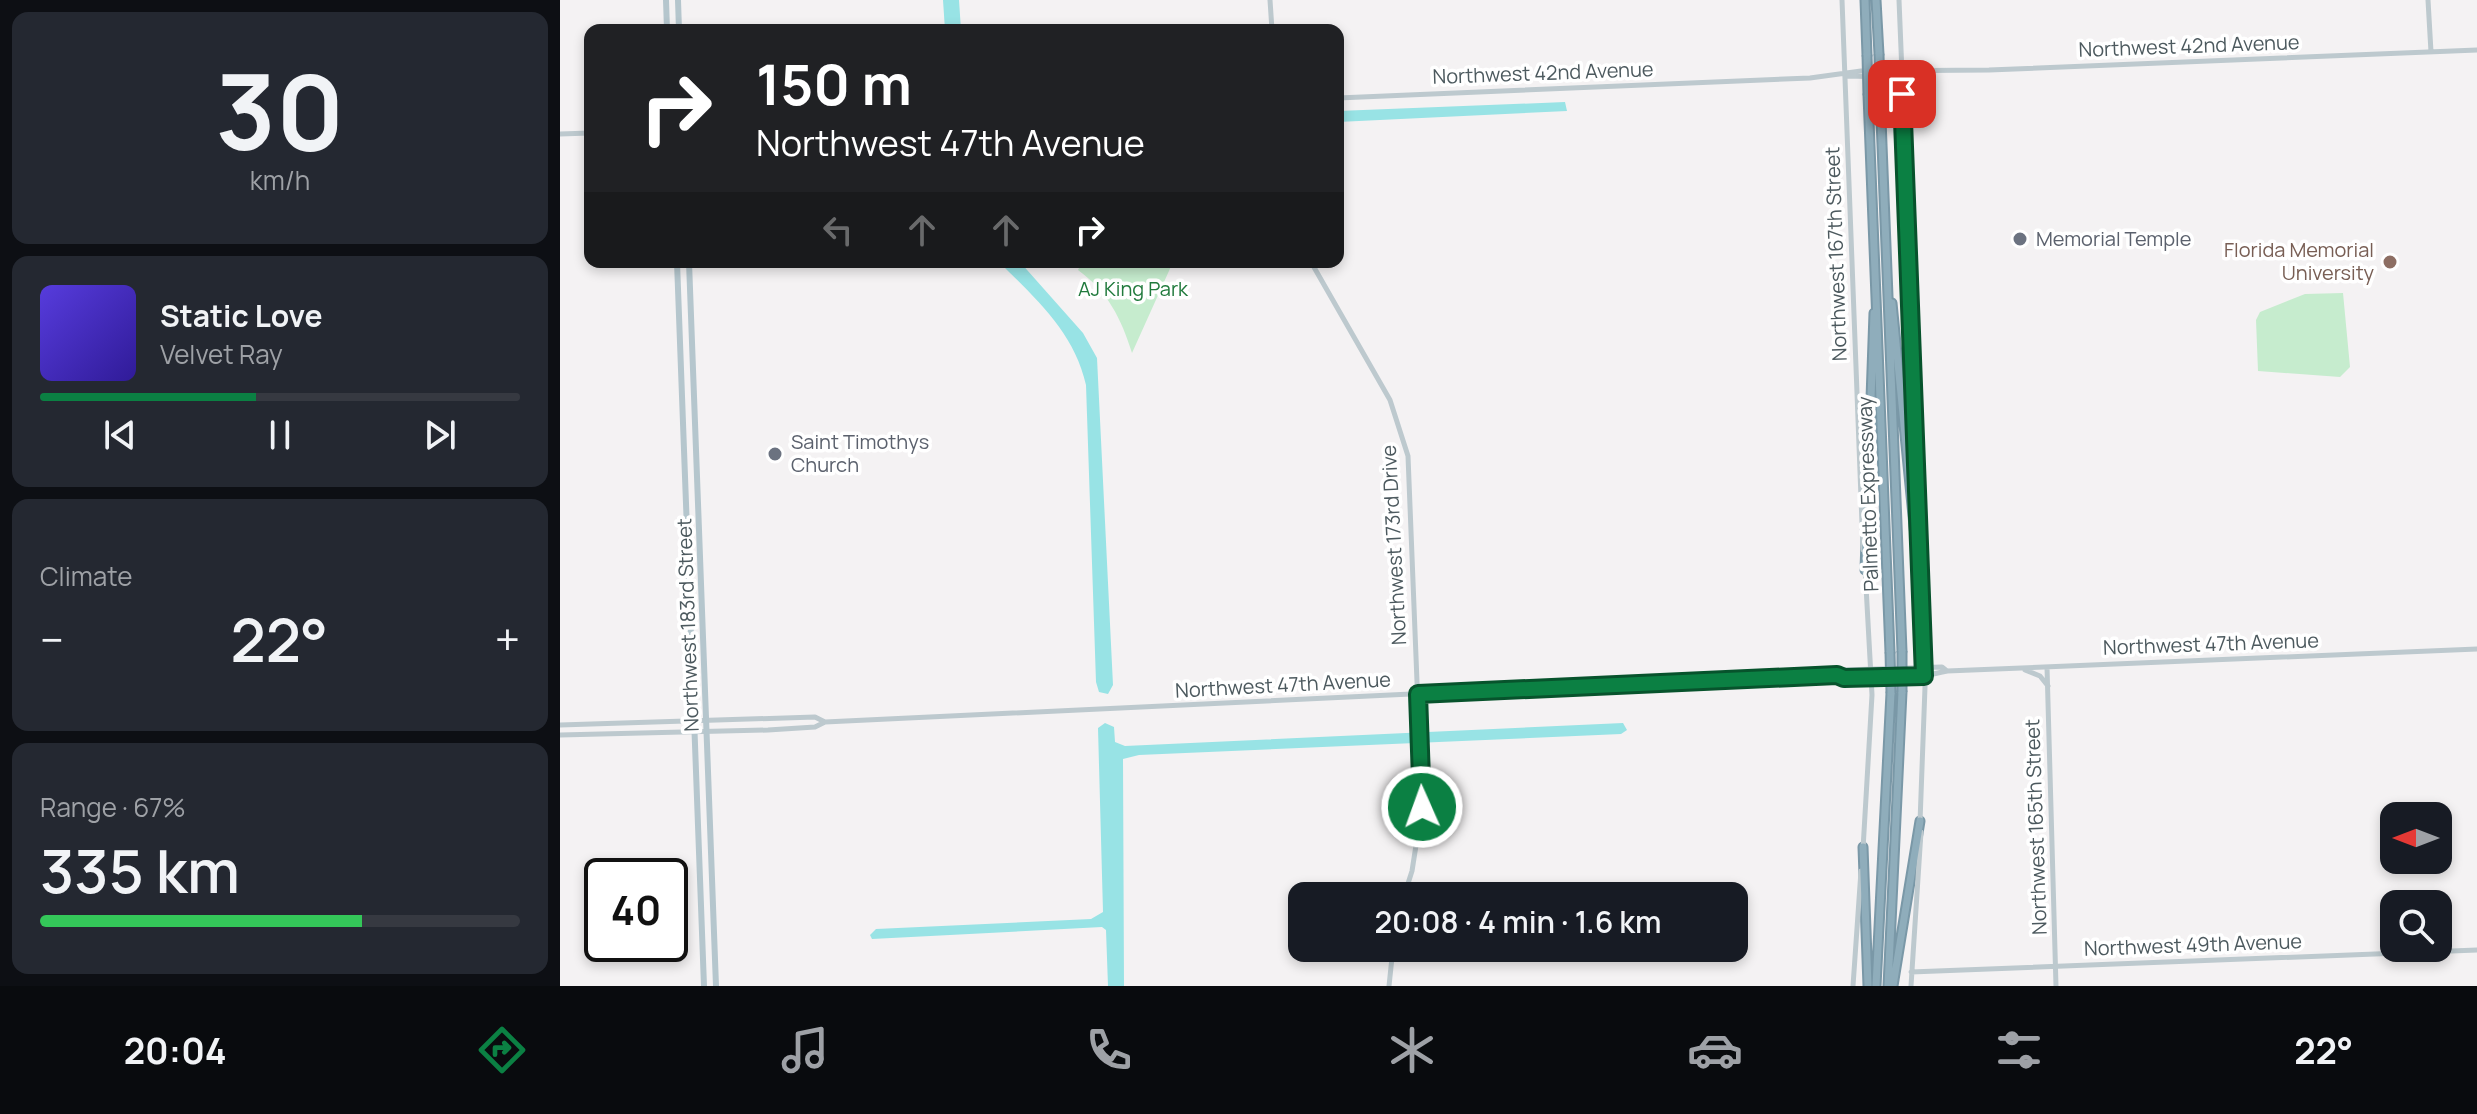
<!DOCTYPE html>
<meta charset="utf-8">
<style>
:root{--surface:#171b24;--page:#242831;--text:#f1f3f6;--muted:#9ea1a6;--line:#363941;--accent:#0b8043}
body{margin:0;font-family:Manrope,sans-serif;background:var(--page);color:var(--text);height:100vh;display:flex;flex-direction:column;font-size:30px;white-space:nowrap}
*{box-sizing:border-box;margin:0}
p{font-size:26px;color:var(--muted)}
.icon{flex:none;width:44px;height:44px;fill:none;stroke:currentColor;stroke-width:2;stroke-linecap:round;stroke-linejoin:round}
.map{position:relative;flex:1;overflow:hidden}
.side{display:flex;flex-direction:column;gap:12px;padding:12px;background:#0d0f14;width:560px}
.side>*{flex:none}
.banner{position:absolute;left:24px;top:24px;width:760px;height:244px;border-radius:16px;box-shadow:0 4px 12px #0003;background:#202124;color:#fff;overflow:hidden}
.needle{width:52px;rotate:270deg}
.tools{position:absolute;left:1820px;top:802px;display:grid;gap:16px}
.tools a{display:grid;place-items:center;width:72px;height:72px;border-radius:16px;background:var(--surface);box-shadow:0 4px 12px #0003;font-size:40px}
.speed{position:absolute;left:24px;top:858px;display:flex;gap:16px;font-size:40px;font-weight:700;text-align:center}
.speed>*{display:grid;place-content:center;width:104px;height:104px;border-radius:50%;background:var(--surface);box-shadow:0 4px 12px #0003;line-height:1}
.speed .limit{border:4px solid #111;border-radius:12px;background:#fff;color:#111}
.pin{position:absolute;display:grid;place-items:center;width:68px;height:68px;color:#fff;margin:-34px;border-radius:16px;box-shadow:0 4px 12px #0006}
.me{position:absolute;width:88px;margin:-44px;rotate:358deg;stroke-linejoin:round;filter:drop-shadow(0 0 6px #0008)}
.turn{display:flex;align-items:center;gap:28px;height:168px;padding:0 40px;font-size:36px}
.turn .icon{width:104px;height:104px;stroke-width:2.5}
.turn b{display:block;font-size:56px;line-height:68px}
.lanes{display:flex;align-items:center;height:76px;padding:0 40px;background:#0003;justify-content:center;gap:40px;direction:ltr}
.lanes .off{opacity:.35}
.big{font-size:60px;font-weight:600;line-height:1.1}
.side .card{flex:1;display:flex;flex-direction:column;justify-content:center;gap:12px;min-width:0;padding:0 28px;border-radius:16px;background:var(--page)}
.side .dial{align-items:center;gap:0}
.dial b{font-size:104px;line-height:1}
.song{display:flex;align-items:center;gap:24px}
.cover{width:96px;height:96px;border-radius:12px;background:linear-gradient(135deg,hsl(250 70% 55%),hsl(250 70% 35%))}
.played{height:8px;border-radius:4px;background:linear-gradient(90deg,var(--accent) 45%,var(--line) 45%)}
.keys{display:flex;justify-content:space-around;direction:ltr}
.heat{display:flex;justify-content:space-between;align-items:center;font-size:44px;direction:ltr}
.charge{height:12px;border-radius:6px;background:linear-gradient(90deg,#34c759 67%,var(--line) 0)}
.trip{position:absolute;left:728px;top:882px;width:460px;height:80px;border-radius:16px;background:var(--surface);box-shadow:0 4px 12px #0003;font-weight:600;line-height:80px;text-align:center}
.menu{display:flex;height:128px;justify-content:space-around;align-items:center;background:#090b0e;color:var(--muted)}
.menu .icon{width:56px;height:56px}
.menu .selected{color:var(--accent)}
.menu b{font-size:36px;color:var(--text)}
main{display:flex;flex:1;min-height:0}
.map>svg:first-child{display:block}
.green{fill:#c6ecce}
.water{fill:#98e3e5}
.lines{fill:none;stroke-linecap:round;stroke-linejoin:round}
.highway-casing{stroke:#7a98a7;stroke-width:11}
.secondary{stroke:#bdc9ce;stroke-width:5}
.primary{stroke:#b5c6cd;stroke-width:6}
.highway{stroke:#8fadbb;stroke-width:7}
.highway-bridge-casing{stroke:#7a98a7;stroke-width:11;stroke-linecap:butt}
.highway-bridge{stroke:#8fadbb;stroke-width:7}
.route-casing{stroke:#07532c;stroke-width:20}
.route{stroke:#0b8043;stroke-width:14}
.worship-dot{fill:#6b7280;stroke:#fff;stroke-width:3}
.education-dot{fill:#8d6e63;stroke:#fff;stroke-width:3}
.labels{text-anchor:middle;stroke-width:7;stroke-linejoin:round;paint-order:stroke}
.street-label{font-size:20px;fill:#4c595e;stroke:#fff}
.worship-label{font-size:20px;fill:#5b616d;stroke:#fff;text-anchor:start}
.education-label{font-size:20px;fill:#785e54;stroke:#fff;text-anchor:end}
.park-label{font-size:20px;fill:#217a3d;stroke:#fff}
</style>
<main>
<section class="side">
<div class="card dial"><b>30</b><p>km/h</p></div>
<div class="card">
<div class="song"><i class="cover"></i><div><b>Static Love</b><p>Velvet Ray</p></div></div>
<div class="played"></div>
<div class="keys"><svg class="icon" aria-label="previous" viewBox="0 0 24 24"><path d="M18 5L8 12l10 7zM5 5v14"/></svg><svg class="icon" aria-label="pause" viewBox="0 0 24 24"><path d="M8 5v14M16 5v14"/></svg><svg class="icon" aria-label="next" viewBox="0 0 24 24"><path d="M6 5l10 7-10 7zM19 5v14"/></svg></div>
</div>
<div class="card"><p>Climate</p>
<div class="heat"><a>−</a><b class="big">22°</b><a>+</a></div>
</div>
<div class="card"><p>Range · 67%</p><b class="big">335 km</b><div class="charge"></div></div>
</section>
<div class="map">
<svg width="1917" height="986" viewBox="0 0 1917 986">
<rect width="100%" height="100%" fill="#f4f2f3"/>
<!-- green -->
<path class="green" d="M 522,262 L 613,262 L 572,353 C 561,318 548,292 518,270 Z
M 1783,293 L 1790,367 L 1780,377 L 1698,371 L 1696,320 L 1700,312 L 1745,294 Z"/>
<!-- water -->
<path class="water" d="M 383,0 L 399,0 L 401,30 L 385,30 Z
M 1005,102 L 1007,111 L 778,122 L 778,111 Z
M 439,262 L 460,262 L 523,333 L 537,358 L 553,685 L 548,694 L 539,692 L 536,682 L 526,385 C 514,332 476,299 439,262 Z
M 545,723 L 554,727 L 555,742 L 565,746 L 1063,723 L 1067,730 L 1061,734 L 579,755 L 563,759 L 564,986 L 548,986 L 546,930 L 542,927 L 312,939 L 310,935 L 316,929 L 531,919 L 543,912 L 538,728 Z"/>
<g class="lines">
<defs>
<path id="highway" d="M 1305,0 L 1307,55
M 1316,0 L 1319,54
M 1320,94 L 1342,651
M 1308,95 L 1330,652
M 1332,303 L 1362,607
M 1305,570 L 1314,313
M 1303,847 L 1308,986
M 1316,986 L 1331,693
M 1328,986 L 1342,692
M 1333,986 L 1360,821"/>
</defs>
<!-- highway casing -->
<use href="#highway" class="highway-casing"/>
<!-- secondary -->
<path class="secondary" d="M 710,0 L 712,30
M 1282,0 L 1303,550
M 1339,0 L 1363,586
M 1868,0 L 1871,52
M 1286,76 L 1332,77 L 1341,73
M 778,98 L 1250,78 L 1301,71 L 1429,70 L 1917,50
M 0,134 L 30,133
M 751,262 L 830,400 L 848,456 L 862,807 L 852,871 L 844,896
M 1487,667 L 1496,986
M 1465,670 L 1480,676 L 1488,686
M 1277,675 L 1283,670 L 1382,667 L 1387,671
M 0,725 L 255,717 L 265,722 L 1168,679 L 1364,676 L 1387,671 L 1917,649
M 0,735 L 208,730 L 255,727 L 265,722
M 1360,822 L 1365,687 L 1362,604
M 1303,849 L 1312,695 L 1305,568
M 1351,972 L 1917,950
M 829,986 L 833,948
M 1293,986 L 1301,871
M 1351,986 L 1361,832"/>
<!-- primary -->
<path class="primary" d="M 106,0 L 107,30
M 118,0 L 119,30
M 117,262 L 144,986
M 129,262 L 156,986"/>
<!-- highway -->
<use href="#highway" class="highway"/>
<defs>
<path id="highway-bridge" d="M 1319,54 L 1320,94
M 1307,55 L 1308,95
M 1342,651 L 1342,692
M 1330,652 L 1331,693"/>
</defs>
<!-- highway-bridge casing -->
<use href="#highway-bridge" class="highway-bridge-casing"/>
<!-- highway-bridge -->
<use href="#highway-bridge" class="highway-bridge"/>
</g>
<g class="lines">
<defs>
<path id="route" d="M 862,807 L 858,694 L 1277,675 L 1284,678 L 1364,676 L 1342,94"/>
</defs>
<!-- route casing -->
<use href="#route" class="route-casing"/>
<!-- route -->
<use href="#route" class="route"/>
</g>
<!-- markers -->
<g class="worship-dot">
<circle cx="1460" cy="239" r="8"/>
<circle cx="215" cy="454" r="8"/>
</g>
<circle class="education-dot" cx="1830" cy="262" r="8"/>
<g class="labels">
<!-- street labels -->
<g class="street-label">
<text transform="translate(1629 46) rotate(-2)" y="7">Northwest 42nd Avenue</text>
<text transform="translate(983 73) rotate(-2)" y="7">Northwest 42nd Avenue</text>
<text transform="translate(1276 254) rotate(-92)" y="7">Northwest 167th Street</text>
<text transform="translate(1308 494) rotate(-92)" y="7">Palmetto Expressway</text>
<text transform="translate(834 545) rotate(-93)" y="7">Northwest 173rd Drive</text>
<text transform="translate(128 625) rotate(-92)" y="7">Northwest 183rd Street</text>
<text transform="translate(1651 644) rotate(-2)" y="7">Northwest 47th Avenue</text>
<text transform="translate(723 685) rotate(-3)" y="7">Northwest 47th Avenue</text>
<text transform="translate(1476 827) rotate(-92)" y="7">Northwest 165th Street</text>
<text transform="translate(1633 945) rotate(-2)" y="7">Northwest 49th Avenue</text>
</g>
<!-- worship labels -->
<g class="worship-label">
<text x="1476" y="246">Memorial Temple</text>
<text x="231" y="449">Saint Timothys<tspan x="231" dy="23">Church</tspan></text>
</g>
<!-- education labels -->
<g class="education-label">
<text x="1814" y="257">Florida Memorial<tspan x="1814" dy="23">University</tspan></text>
</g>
<!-- park labels -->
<g class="park-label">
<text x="573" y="296">AJ King Park</text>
</g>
</g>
</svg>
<div class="tools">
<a><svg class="needle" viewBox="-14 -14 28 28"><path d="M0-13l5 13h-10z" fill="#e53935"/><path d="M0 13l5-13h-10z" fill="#9ea1a6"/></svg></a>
<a><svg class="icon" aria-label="search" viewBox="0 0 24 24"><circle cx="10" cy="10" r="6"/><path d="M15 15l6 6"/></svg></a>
</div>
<div class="speed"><div class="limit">40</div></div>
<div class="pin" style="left:1342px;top:94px;background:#d93025"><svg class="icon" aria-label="arrive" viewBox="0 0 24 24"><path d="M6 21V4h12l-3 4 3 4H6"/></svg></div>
<svg class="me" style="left:862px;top:807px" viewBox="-20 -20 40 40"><circle r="17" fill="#0b8043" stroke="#fff" stroke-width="3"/><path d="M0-11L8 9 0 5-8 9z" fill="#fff"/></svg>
<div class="trip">20:08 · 4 min · 1.6 km</div>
<div class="banner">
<div class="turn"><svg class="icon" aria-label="right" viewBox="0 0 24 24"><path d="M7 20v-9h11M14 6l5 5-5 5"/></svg><div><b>150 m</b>Northwest 47th Avenue</div></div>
<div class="lanes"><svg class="icon off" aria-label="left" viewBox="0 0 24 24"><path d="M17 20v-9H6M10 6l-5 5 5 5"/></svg><svg class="icon off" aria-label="ahead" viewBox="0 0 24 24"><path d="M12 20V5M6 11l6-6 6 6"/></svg><svg class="icon off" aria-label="ahead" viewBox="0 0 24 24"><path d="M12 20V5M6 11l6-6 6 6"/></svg><svg class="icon" aria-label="right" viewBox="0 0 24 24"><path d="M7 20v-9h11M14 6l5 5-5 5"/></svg></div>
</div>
</div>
</main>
<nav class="menu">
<b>20:04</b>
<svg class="icon selected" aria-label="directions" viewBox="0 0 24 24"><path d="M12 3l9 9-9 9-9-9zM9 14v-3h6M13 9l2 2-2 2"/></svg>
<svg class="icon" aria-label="music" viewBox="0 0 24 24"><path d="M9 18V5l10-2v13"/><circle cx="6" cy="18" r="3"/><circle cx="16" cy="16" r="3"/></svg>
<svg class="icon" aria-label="phone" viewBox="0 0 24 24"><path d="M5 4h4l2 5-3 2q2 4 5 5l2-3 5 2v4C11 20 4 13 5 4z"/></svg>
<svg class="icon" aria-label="climate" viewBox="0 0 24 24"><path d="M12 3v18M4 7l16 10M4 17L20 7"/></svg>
<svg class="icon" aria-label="car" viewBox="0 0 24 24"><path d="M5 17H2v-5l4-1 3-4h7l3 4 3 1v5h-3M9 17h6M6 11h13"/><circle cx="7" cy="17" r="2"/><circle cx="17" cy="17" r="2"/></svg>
<svg class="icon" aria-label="filters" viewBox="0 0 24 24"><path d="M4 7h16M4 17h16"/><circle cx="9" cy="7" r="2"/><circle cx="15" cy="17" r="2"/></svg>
<b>22°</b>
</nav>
